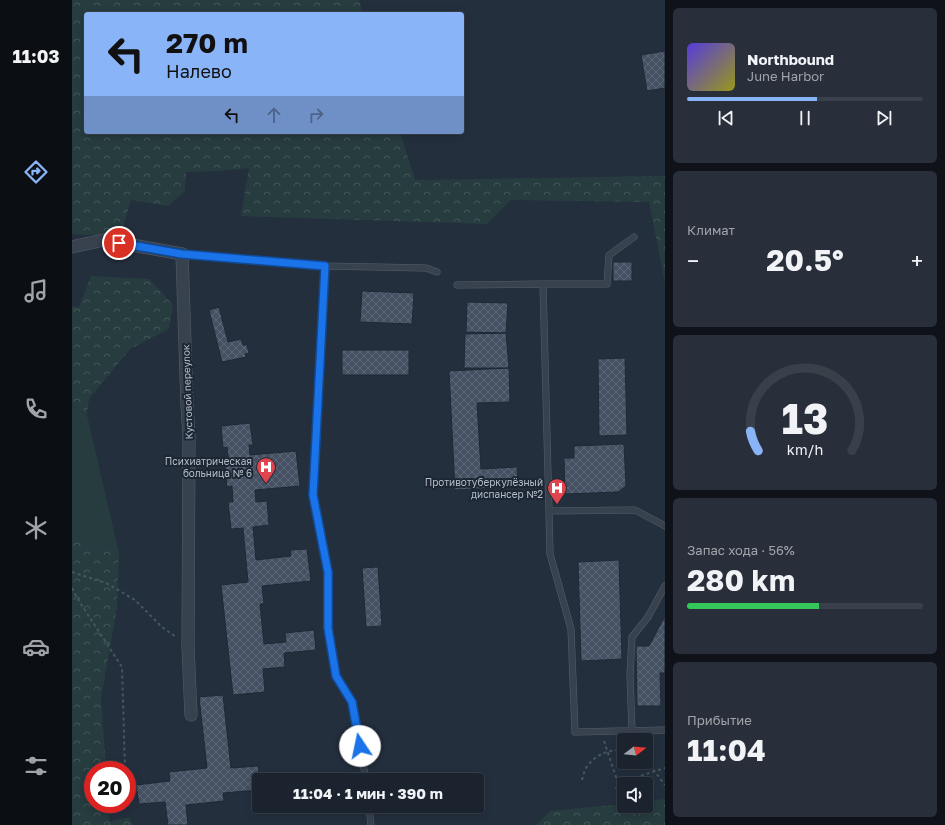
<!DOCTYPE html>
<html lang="ru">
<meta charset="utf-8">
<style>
:root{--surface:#1b232e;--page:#282f3a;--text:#f1f3f6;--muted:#a0a4aa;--line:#39404a;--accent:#8ab4f8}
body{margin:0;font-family:"Golos Text",sans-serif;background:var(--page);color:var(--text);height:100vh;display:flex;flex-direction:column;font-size:15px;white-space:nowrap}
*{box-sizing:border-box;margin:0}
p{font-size:13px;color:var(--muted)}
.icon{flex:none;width:22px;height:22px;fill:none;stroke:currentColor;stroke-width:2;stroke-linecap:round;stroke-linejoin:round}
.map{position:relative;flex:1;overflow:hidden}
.sheet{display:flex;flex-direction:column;gap:8px;padding:8px;background:#0f1319;width:280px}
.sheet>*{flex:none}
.top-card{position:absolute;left:12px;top:12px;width:380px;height:122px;border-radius:4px;box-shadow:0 2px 10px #0003,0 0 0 1px var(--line);background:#8ab4f8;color:#111;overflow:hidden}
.needle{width:26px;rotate:74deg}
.buttons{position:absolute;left:545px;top:733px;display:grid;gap:8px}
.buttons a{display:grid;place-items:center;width:36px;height:36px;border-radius:4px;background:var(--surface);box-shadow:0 2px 10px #0003,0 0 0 1px var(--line);font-size:20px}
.speed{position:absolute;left:12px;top:761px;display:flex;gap:8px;font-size:20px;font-weight:700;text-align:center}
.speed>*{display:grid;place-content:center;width:52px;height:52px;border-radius:50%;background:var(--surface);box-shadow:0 2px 10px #0003,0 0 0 1px var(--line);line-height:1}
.speed .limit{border:6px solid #d22;background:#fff;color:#111}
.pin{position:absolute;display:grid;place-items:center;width:34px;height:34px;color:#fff;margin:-17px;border:2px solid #fff;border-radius:50%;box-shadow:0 1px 4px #0007}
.me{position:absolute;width:44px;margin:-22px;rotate:349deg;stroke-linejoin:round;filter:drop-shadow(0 0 3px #0008)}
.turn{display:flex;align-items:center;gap:14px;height:84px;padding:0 16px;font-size:18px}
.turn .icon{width:52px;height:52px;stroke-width:2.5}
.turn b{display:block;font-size:28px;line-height:34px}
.lanes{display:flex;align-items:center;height:38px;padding:0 16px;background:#0003;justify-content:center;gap:20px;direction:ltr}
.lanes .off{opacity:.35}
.big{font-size:30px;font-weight:700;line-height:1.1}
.sheet .tile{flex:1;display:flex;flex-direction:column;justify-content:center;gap:6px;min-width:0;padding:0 14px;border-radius:6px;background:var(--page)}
.sheet .dial{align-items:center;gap:0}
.dial svg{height:104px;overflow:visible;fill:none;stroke:var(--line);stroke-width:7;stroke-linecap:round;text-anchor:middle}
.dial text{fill:var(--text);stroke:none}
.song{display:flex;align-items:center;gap:12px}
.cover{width:48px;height:48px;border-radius:6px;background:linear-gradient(135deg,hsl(250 70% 55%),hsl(60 70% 35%))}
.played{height:4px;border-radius:2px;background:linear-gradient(90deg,var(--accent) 55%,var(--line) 55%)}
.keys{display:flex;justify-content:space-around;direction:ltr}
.heat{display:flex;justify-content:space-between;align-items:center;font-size:22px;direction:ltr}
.charge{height:6px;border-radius:3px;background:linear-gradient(90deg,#34c759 56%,var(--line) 0)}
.trip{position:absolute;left:180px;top:773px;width:232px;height:40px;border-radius:4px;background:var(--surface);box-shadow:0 2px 10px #0003,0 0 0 1px var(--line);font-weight:700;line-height:40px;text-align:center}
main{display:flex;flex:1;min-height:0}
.tabs{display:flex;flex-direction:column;width:72px;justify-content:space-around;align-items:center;background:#0b0e12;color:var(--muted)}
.tabs .icon{width:28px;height:28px}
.tabs .active{color:var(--accent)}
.tabs b{font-size:18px;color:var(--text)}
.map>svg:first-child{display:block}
.green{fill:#263c3f}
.forest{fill:url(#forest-crowns)}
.building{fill:url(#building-cross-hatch);stroke:#1f2835}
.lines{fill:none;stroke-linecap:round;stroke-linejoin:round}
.service-casing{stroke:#565f6c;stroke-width:7}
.minor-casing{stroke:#565f6c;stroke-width:13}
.path{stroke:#44595c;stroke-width:2;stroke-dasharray:3 3;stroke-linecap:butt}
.service{stroke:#38414e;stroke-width:6}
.minor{stroke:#38414e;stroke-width:12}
.route-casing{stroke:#114b97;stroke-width:10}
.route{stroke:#1a73e8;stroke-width:7}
.labels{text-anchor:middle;stroke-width:4;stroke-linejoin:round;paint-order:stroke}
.street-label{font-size:10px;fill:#b4bcc9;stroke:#1d2633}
.poi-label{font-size:10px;fill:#b4bcc9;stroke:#1d2633;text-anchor:end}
</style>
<main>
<nav class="tabs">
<b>11:03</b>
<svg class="icon active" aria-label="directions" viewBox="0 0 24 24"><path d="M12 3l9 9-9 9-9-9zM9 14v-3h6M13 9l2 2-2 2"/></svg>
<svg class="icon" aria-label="music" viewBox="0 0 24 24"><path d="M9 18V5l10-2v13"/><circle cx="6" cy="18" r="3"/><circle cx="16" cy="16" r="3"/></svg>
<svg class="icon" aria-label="phone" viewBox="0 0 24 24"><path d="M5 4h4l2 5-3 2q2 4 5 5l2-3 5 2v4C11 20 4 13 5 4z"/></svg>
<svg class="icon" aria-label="climate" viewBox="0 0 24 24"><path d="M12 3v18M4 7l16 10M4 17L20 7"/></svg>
<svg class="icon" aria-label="car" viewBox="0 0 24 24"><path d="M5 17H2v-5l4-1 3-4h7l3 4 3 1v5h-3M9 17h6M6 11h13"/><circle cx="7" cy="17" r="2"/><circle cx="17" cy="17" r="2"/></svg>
<svg class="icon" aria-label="filters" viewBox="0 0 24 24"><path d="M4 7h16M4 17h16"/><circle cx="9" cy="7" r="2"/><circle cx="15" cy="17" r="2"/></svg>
</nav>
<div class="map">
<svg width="593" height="825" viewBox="0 0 593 825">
<defs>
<pattern id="forest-crowns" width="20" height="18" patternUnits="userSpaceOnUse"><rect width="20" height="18" fill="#263c3f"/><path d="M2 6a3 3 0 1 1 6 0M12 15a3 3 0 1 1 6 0" fill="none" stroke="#435659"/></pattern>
<pattern id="building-cross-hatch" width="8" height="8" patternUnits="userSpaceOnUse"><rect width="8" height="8" fill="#455162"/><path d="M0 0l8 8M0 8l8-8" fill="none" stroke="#5d6877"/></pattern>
</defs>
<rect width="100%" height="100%" fill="#242f3e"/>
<!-- green -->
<path class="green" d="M 0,405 L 15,415 L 47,553 L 34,545 L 19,548 L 5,532 L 0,530 Z"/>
<!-- forest -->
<path class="forest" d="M 0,0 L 287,0 L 291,14 L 14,14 L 14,132 L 328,132 L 343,180 L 593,176 L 593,283 L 577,202 L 439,200 L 415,224 L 169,216 L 177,168 L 148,171 L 114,172 L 113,191 L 96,206 L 59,200 L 48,237 L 0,234 Z
M 19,276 L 77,279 L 101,305 L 97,329 L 58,349 L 17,399 L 15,415 L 0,405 L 0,306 L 7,307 Z
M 0,530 L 5,531 L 19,548 L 34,545 L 47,553 L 45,608 L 29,698 L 34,770 L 21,770 L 21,804 L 35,804 L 38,822 L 57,817 L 61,825 L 0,825 Z
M 593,799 L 593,825 L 464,825 L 478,811 L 552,804 L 552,806 L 574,806 L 574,801 Z"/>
<!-- building -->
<path class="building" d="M 593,51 L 593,88 L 575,91 L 569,55 Z
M 541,262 L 560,262 L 560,281 L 541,281 Z
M 290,291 L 342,293 L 340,324 L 288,322 Z
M 395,302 L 436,303 L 434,333 L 394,332 Z
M 147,307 L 156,342 L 169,339 L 171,345 L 175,345 L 177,353 L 173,354 L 174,357 L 150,362 L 137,310 Z
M 434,333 L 437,368 L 392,368 L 393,334 Z
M 270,350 L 337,350 L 337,375 L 270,375 Z
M 553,358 L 555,435 L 527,436 L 526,359 Z
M 437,368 L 438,402 L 405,403 L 409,469 L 445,467 L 446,487 L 383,490 L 377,371 Z
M 178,423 L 181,445 L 177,445 L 178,455 L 224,451 L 228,486 L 183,490 L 184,502 L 195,501 L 197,525 L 181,527 L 184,560 L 219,556 L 218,550 L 235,549 L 239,581 L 190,586 L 192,604 L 188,604 L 192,644 L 214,642 L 213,633 L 242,630 L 244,650 L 212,653 L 213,667 L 191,669 L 193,692 L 161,695 L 149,585 L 176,582 L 171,528 L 159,529 L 156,502 L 161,502 L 160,486 L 155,487 L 153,465 L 157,464 L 155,447 L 151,448 L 149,426 Z
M 552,444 L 554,486 L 546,492 L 493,494 L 492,458 L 502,458 L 502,446 Z
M 547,560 L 550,659 L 509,661 L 506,562 Z
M 306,567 L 310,626 L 294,627 L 290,568 Z
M 593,616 L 593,671 L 592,673 L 588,673 L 589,706 L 565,706 L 564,646 L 577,646 Z
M 151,695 L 159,768 L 186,766 L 188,780 L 187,790 L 151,793 L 152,801 L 114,805 L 116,825 L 96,825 L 93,802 L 67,804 L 64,785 L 98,781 L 97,772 L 135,768 L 127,697 Z"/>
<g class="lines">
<defs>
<path id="service" d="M 110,254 L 253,266 L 241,495 L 256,572 L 256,628 L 264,676 L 280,702 L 294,780
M 253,266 L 354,268 L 365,272
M 471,284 L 535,284 L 537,255 L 562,237
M 385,285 L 471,284 L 477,511 L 563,510 L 593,526
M 477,511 L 478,554 L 499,629 L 503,732 L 593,730
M 560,731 L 558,675 L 560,637 L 576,617 L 593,586
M 297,806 L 299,825"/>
<path id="minor" d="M 0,247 L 32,240 L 110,254 L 115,405 L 117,436 L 116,646 L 119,715"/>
</defs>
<!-- service casing -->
<use href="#service" class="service-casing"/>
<!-- minor casing -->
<use href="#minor" class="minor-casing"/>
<!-- path -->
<path class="path" d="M 0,572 L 34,583 L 63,600 L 90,627 L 104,637
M 0,588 L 5,598 L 50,667 L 53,770
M 532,741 L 546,783 L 544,789
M 574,760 L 593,785
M 510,780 C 511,776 512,772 514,768 C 522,755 537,749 552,750
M 546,783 L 593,768"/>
<!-- service -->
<use href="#service" class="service"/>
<!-- minor -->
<use href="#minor" class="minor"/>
</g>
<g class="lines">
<defs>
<path id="route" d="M 47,243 L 110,254 L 253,266 L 241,495 L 256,572 L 256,628 L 264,676 L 280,702 L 288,746"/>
</defs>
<!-- route casing -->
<use href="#route" class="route-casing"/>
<!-- route -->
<use href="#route" class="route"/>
</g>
<!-- icons -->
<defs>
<symbol id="hospital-pin" viewBox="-11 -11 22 30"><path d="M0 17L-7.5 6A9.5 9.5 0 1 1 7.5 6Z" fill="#e0444e" stroke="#1d2633"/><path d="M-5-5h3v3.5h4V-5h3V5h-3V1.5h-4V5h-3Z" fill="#fff"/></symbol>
</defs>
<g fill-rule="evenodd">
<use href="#hospital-pin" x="183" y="456" width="22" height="30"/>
<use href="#hospital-pin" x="474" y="477" width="22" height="30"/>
</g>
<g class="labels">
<!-- street labels -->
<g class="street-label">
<text transform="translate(115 392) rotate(-92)" y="4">Кустовой переулок</text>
</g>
<!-- poi labels -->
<g class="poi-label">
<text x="180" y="465">Психиатрическая<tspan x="180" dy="12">больница № 6</tspan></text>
<text x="471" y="486">Противотуберкулёзный<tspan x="471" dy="12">диспансер №2</tspan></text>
</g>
</g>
</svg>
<div class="buttons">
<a><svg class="needle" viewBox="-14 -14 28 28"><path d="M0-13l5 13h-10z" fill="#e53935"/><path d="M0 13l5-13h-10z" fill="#a0a4aa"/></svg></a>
<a><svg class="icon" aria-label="sound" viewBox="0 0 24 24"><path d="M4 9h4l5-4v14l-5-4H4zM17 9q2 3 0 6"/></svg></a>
</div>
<div class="speed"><div class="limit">20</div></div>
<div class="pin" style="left:47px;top:243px;background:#d93025"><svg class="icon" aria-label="arrive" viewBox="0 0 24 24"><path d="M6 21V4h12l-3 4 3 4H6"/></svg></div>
<svg class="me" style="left:288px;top:746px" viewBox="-20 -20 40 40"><circle r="19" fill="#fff"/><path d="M0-13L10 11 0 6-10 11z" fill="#1a73e8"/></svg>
<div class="trip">11:04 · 1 мин · 390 m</div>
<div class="top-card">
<div class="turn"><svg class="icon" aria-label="left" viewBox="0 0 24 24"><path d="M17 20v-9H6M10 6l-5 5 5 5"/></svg><div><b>270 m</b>Налево</div></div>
<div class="lanes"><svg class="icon" aria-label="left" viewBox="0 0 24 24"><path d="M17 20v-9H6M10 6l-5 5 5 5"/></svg><svg class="icon off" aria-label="ahead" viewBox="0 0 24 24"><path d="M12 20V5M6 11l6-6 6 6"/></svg><svg class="icon off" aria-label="right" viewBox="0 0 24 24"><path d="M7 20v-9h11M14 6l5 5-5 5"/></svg></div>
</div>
</div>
<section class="sheet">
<div class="tile">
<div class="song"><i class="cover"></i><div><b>Northbound</b><p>June Harbor</p></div></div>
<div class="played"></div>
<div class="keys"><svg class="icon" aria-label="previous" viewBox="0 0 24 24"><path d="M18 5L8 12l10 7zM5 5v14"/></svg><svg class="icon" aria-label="pause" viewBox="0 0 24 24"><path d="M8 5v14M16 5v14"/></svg><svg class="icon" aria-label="next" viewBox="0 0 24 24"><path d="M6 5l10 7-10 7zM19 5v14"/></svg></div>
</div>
<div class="tile"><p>Климат</p>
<div class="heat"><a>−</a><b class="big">20.5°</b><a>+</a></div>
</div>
<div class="tile dial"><svg viewBox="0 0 100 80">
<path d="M14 69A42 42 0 1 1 86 69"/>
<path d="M14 69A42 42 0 0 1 8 54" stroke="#8ab4f8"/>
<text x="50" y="56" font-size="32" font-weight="700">13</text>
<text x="50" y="72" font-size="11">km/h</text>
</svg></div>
<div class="tile"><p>Запас хода · 56%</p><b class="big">280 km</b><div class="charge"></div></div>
<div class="tile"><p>Прибытие</p><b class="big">11:04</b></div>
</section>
</main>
